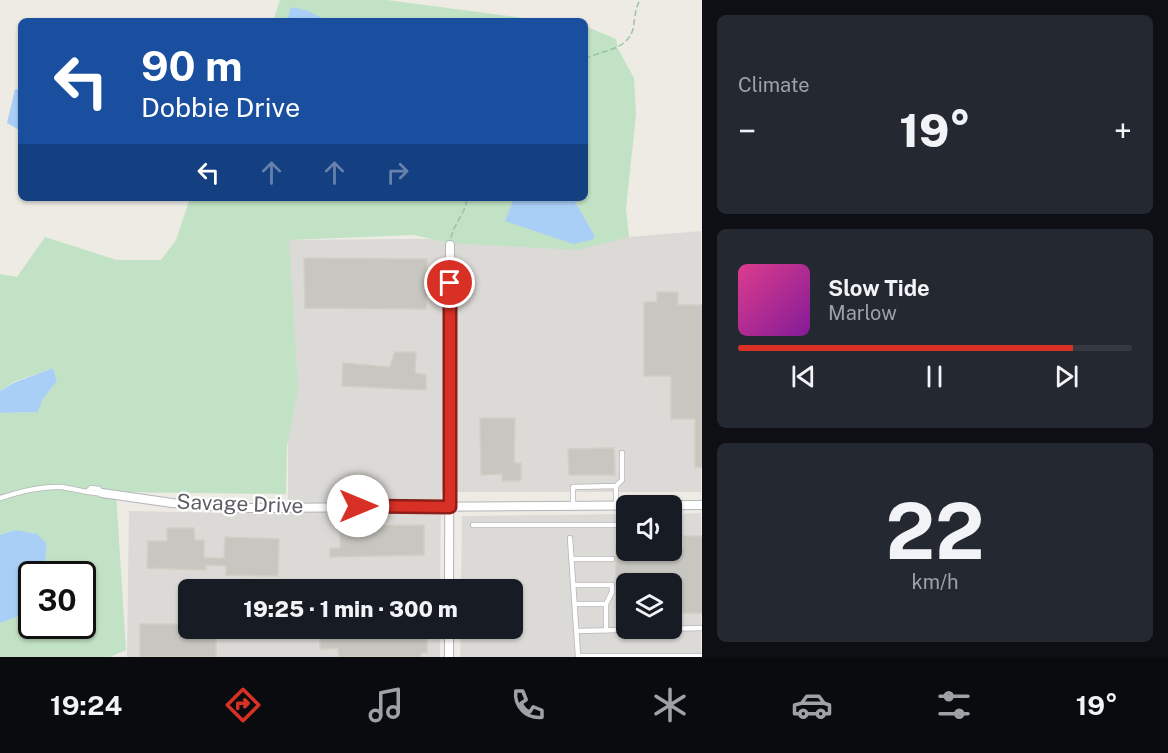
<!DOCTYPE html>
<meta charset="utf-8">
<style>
:root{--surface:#171b24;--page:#242831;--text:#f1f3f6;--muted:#9ea1a6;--line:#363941;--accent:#d93025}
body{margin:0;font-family:"Public Sans",sans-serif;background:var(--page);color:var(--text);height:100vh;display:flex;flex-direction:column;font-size:22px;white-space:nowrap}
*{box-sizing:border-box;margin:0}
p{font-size:20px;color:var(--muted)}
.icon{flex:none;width:33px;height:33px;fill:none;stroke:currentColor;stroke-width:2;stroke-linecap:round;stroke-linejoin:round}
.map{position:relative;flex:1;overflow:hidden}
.drawer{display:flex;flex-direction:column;gap:15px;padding:15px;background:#0d0f14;width:466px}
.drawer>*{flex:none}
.hud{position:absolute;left:18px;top:18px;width:570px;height:183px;border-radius:9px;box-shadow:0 2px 4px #0004;background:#1a4fa0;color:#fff;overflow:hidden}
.tools{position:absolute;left:616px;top:495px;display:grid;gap:12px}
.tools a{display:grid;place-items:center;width:66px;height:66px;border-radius:9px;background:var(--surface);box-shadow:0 2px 4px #0004;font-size:30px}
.speed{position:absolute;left:18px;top:561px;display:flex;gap:12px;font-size:30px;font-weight:700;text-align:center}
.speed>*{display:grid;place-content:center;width:78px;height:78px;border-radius:50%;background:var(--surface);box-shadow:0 2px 4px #0004;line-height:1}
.speed .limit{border:3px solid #111;border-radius:9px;background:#fff;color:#111}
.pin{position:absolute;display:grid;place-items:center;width:51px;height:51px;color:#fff;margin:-26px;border:3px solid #fff;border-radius:50%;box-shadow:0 2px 6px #0007}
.me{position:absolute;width:66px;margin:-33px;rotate:90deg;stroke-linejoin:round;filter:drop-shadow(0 0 4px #0008)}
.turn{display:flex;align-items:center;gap:21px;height:126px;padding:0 24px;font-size:27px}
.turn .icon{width:78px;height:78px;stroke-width:2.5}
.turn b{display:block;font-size:42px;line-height:51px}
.lanes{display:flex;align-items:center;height:57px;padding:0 24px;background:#0003;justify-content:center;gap:30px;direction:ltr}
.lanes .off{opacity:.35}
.big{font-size:45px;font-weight:800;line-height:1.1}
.drawer .widget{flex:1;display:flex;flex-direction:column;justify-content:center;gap:9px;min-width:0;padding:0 21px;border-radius:9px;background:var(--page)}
.drawer .dial{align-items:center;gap:0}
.dial b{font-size:78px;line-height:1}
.song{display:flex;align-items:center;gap:18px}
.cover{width:72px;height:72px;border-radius:9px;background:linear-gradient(135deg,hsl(330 70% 55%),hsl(290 70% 35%))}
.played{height:6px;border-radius:3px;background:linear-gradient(90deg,var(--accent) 85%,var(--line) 85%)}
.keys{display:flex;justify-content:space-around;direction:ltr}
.heat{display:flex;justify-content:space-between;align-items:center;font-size:33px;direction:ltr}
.trip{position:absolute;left:178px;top:579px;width:345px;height:60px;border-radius:9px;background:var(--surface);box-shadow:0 2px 4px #0004;font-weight:800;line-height:60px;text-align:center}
.menu{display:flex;height:96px;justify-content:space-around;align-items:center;background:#090b0e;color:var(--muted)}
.menu .icon{width:42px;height:42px}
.menu .selected{color:var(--accent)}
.menu b{font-size:27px;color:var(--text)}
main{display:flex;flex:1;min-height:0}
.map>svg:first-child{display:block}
.industrial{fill:#dcdad6;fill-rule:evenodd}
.green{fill:#c2e2c5}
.water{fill:#aacff6}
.building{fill:#c8c6c0;stroke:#d1cec3;stroke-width:1.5}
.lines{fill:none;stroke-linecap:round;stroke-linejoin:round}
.service-casing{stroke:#b4b5b9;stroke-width:6}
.minor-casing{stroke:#b4b5b9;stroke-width:10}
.path{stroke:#9cc2aa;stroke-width:1.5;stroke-dasharray:6 3;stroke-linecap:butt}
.service{stroke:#fff;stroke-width:4.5}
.minor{stroke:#fff;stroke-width:8}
.route-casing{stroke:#8d1f18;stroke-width:15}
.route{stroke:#d93025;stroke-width:10}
.labels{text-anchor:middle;stroke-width:4.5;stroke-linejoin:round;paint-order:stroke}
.street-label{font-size:21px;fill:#5c5e63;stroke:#fff}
</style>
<main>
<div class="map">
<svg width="702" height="657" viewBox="0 0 702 657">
<rect width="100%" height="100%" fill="#edebe4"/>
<!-- industrial -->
<path class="industrial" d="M 701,231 L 701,492 L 441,492 L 440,589 L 189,590 L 189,628 L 440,629 L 440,657 L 127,657 L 129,511 L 288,514 L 288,240 L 629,237 Z
M 701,513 L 701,657 L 460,657 L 461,629 L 513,628 L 513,590 L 461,589 L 462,516 L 627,514 L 627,550 L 672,550 L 672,514 ZM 627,584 L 672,584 L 672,628 L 627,628 Z"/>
<!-- green -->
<path class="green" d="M 280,0 L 387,0 L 546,21 L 322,21 L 322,18 L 292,7 L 287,21 L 273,21 Z
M 585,26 L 616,39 L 618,49 L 634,78 L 636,114 L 626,209 L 629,237 L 577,250 L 449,243 L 414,235 L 289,240 L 298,389 L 287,446 L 286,494 L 116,492 L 126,650 L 110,657 L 0,657 L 0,623 L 18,616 L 31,615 L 32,626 L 82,626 L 82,574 L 44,574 L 47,544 L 15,530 L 0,535 L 0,413 L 38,412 L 43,399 L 57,381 L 53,368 L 13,382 L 0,391 L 0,274 L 17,277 L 45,237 L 117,260 L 161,260 L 176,240 L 190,198 L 511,198 L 512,203 L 506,221 L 595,236 L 573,198 L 585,198 Z"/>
<!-- water -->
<path class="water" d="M 291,7 L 309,11 L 322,18 L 322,21 L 287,21 Z
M 15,89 L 21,90 L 21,131 L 7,123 Z
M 511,198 L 573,198 L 595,236 L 592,240 L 573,244 L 505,221 L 512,203 Z
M 53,368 L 57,381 L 43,399 L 38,412 L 0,413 L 0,391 L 13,383 Z
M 15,530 L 37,534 L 47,544 L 44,574 L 32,574 L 31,615 L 19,616 L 0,623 L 0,535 Z"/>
<!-- building -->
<path class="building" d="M 304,258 L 427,259 L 426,309 L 305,308 Z
M 657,292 L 678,292 L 678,305 L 702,305 L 702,467 L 695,467 L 695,419 L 671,419 L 671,376 L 644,376 L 644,302 L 657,302 Z
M 395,352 L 416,352 L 415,373 L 426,375 L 426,390 L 342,386 L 343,363 L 390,367 Z
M 480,418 L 515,418 L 514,463 L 521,463 L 521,479 L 519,481 L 502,481 L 502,474 L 481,475 Z
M 614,448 L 615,475 L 569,475 L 568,449 Z
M 424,525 L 424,555 L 330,557 L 330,548 L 340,548 L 340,526 Z
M 167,528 L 194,528 L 195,540 L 204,540 L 204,558 L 224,558 L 225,537 L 279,539 L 278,576 L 226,575 L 226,566 L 206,565 L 206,570 L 147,568 L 148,541 L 167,541 Z
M 683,536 L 702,536 L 702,613 L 672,613 L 672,584 L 627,584 L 627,613 L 616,613 L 616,547 L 627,547 L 627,550 L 672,550 L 672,547 L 683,547 Z
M 140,624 L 189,624 L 189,628 L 216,628 L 216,657 L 140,657 Z
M 373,628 L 373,638 L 389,638 L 388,633 L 427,632 L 427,653 L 421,653 L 421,657 L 339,657 L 338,648 L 320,649 L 320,629 Z"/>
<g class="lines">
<defs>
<path id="service" d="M 616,486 L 622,480 L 622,453
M 88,491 L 91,488 L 99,489 L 102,493
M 0,498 C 20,492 40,486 61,487 C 72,488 94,495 102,493
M 573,505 L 573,487 L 616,486 L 616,505
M 473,525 L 627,525
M 672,525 L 675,525
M 570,538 L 578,656 L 702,656
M 572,559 L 612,559
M 574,585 L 612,585 L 612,592 L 606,604
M 575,604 L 606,604 L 606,631
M 577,631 L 702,628"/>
<path id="minor" d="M 102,493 L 172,503 L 243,508 L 702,505
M 449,590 L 450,245
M 449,657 L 449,628"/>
</defs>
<!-- service casing -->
<use href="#service" class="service-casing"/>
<!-- minor casing -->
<use href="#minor" class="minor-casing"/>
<!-- path -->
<path class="path" d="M 585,59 C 601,50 627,51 633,29 C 635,19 635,8 640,0
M 451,238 C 454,223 466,213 467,198"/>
<!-- service -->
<use href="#service" class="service"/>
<!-- minor -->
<use href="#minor" class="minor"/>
</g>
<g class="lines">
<defs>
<path id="route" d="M 358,506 L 450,507 L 450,283"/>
</defs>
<!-- route casing -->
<use href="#route" class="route-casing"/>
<!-- route -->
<use href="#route" class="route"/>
</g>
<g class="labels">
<!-- street labels -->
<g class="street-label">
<text transform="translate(240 504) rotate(2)" y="7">Savage Drive</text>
</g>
</g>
</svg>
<div class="tools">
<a><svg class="icon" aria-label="sound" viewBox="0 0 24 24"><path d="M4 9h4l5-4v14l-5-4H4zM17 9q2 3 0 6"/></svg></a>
<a><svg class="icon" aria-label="layers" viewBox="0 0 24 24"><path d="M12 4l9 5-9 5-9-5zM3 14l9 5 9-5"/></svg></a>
</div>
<div class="speed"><div class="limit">30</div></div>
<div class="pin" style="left:450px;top:283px;background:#d93025"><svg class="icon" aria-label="arrive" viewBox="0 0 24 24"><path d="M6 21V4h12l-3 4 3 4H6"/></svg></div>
<svg class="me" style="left:358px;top:506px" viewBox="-20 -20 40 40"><circle r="19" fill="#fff"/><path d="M0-13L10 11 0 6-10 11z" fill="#d93025"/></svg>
<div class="trip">19:25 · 1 min · 300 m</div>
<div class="hud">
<div class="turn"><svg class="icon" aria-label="left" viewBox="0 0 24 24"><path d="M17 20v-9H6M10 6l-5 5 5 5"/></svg><div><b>90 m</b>Dobbie Drive</div></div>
<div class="lanes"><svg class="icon" aria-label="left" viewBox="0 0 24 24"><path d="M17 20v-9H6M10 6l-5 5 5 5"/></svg><svg class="icon off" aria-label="ahead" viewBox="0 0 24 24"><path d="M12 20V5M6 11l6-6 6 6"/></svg><svg class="icon off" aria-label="ahead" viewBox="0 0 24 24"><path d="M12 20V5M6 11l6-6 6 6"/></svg><svg class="icon off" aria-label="right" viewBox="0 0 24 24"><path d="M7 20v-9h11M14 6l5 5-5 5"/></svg></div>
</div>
</div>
<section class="drawer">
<div class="widget"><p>Climate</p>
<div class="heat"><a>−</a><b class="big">19°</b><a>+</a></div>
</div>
<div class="widget">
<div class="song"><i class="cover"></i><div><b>Slow Tide</b><p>Marlow</p></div></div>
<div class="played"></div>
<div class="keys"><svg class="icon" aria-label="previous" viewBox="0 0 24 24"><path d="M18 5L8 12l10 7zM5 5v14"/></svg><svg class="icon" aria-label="pause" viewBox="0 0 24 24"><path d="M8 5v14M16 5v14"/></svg><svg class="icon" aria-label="next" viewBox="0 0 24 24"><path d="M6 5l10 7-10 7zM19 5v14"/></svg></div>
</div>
<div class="widget dial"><b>22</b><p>km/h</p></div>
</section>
</main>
<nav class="menu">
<b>19:24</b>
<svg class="icon selected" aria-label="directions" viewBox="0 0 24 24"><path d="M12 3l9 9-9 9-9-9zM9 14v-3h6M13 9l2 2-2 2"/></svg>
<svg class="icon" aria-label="music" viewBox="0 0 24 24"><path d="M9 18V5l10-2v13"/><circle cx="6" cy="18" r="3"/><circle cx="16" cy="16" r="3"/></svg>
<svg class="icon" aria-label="phone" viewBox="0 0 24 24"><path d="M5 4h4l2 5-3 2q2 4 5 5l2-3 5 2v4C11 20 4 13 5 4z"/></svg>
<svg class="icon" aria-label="climate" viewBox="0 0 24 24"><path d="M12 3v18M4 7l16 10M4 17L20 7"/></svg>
<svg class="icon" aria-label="car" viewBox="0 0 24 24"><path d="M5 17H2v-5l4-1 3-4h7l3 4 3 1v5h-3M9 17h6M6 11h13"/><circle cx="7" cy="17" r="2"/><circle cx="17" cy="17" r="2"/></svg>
<svg class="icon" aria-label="filters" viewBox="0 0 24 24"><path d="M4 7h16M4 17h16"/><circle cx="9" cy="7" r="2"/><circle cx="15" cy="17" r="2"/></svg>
<b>19°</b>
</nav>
